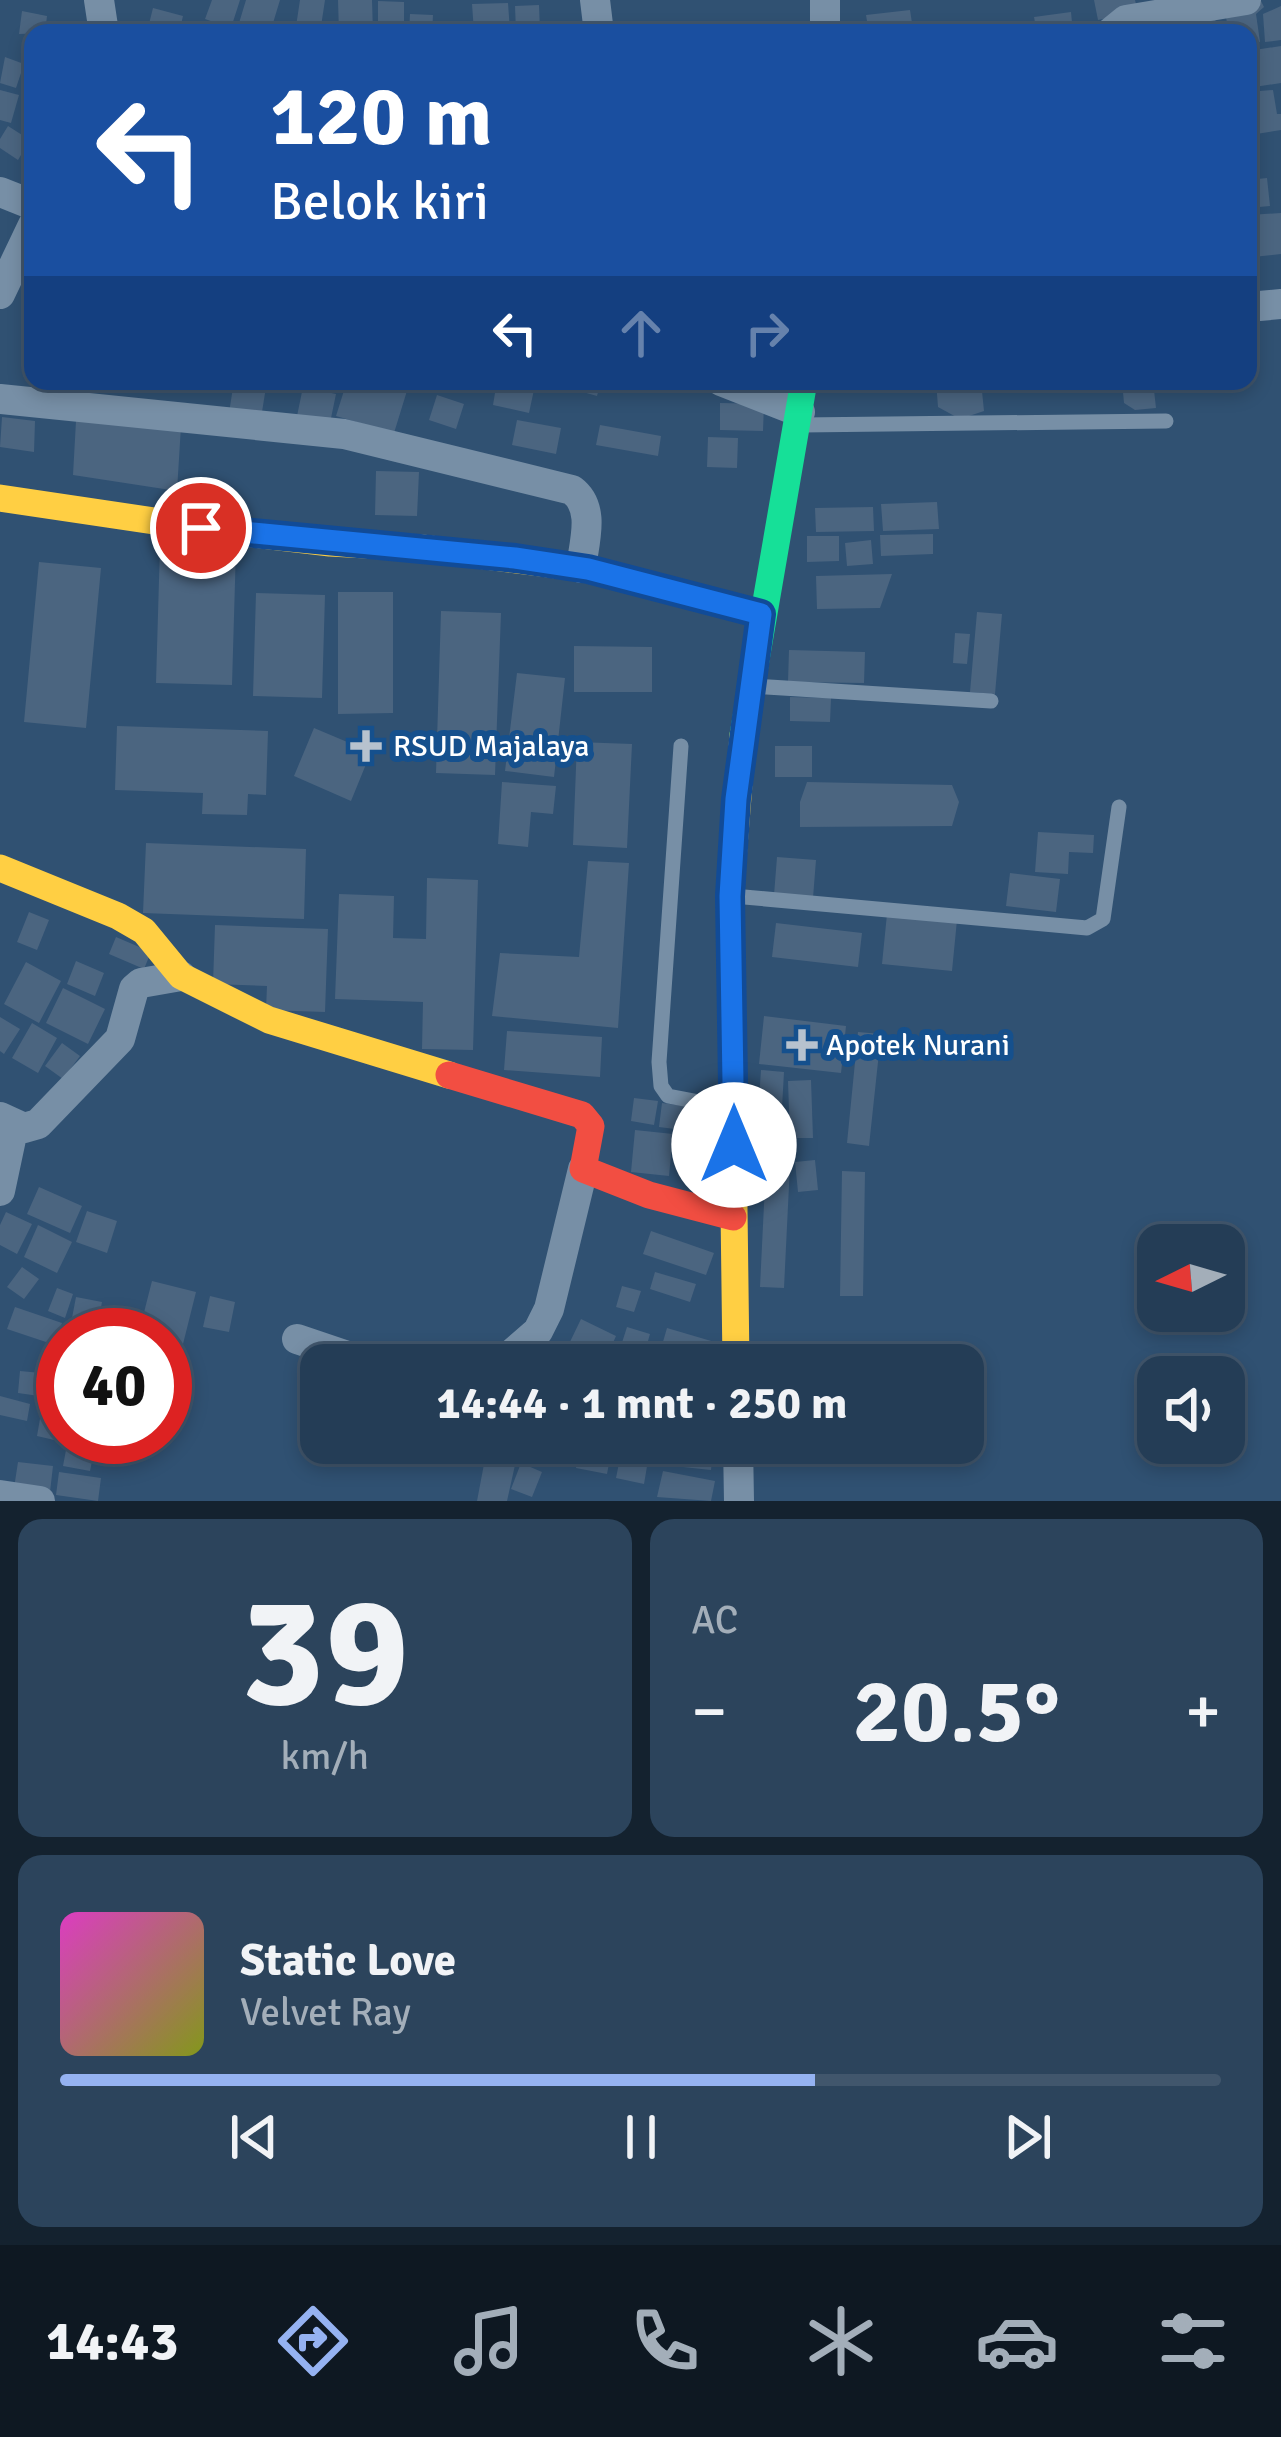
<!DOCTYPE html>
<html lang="id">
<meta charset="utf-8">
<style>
:root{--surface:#243d56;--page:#2c445c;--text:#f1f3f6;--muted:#a3aeb9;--line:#41566c;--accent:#95b2f1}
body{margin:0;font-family:Signika,sans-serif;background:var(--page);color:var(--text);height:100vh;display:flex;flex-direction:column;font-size:45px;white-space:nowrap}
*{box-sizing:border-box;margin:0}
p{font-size:39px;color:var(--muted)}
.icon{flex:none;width:66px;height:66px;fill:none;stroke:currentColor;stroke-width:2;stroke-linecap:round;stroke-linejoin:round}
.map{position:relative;height:1501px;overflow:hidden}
.sheet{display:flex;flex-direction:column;gap:18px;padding:18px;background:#14222f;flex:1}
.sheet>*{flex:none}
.guide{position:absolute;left:24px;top:24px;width:1233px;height:366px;border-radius:24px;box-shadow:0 6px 18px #0003,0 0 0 3px var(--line);background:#1a4fa0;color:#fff;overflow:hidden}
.needle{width:78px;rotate:265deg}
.buttons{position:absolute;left:1137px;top:1224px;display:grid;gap:24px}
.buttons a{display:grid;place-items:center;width:108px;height:108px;border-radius:24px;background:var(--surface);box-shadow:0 6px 18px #0003,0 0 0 3px var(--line);font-size:60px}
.speed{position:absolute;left:36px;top:1308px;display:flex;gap:24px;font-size:60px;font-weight:700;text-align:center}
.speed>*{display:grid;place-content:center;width:156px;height:156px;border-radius:50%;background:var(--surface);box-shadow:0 6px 18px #0003,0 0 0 3px var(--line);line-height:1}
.speed .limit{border:18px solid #d22;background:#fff;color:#111}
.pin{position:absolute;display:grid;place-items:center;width:102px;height:102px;color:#fff;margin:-51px;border:6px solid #fff;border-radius:50%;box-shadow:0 3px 12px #0007}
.me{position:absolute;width:132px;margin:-66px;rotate:0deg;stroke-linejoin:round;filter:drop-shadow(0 0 9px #0008)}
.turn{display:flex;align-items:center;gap:42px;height:252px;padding:0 48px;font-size:54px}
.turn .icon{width:156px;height:156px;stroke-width:2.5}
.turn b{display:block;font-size:84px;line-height:102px}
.lanes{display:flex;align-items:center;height:114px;padding:0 48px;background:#0003;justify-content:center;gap:60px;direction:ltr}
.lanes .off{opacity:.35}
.big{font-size:90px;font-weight:800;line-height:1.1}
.sheet .card{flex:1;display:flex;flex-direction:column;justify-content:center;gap:18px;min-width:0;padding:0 42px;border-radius:24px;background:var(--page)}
.sheet .dial{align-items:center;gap:0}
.dial b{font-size:156px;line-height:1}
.song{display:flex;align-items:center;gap:36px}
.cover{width:144px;height:144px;border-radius:18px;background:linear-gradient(135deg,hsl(310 70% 55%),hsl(70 70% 35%))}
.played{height:12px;border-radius:6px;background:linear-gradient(90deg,var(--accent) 65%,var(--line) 65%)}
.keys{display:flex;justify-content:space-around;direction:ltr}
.heat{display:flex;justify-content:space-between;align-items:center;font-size:66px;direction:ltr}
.sheet .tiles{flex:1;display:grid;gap:18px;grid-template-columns:1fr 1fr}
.card:last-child{grid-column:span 2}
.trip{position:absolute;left:300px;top:1344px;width:684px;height:120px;border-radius:24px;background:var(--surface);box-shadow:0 6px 18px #0003,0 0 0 3px var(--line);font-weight:800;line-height:120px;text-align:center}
.tab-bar{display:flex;height:192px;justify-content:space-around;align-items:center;background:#0e1822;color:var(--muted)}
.tab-bar .icon{width:84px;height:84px}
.tab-bar .current{color:var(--accent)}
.tab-bar b{font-size:54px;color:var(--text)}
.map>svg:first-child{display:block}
.building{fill:#4b6580}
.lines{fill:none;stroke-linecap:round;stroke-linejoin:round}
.lane{stroke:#778fa6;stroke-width:15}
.street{stroke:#778fa6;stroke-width:30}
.fast{stroke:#16e098;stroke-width:27}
.slow{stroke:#ffcf43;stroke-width:27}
.jam{stroke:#f24e42;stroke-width:27}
.route-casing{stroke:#114b97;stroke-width:30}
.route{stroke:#1a73e8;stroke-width:21}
.poi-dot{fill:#b7c2ce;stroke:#15508d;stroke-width:4.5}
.labels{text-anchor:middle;stroke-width:12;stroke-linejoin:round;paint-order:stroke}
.poi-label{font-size:30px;fill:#fff;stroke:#15508d;text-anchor:start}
</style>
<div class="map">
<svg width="1281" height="1501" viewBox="0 0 1281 1501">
<rect width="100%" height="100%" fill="#305172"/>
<!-- building -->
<path class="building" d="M 212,0 L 240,0 L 231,28 L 205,19 Z
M 246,0 L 280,0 L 270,33 L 236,33 Z
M 300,0 L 325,0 L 320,33 L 295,33 Z
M 338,0 L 372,0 L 373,33 L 339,33 Z
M 1094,0 L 1135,0 L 1138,12 L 1098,20 Z
M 378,1 L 404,2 L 404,33 L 378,33 Z
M 1261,1 L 1264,7 L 1256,14 L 1260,42 L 1248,44 L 1248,33 L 1229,33 L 1224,7 Z
M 508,3 L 510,31 L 474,32 L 472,4 Z
M 539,5 L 540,31 L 516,32 L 515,6 Z
M 1281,6 L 1281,40 L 1265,42 L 1263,14 Z
M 153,8 L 183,16 L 179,33 L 147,32 Z
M 910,10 L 912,23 L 941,21 L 943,33 L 869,33 L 866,15 Z
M 1214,10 L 1217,33 L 1152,33 L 1150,23 Z
M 22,11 L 47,16 L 45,33 L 19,34 Z
M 1071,12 L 1073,33 L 1037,33 L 1034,17 Z
M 410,14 L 433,15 L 432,33 L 409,33 Z
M 1281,46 L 1281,83 L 1248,88 L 1248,51 Z
M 5,57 L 24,64 L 16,88 L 0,83 Z
M 0,90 L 19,95 L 11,123 L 0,120 Z
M 1273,90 L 1277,114 L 1281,114 L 1281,130 L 1250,135 L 1248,92 Z
M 8,126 L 30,140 L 18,160 L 0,148 L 0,139 Z
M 1267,178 L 1270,206 L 1248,208 L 1248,180 Z
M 1281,213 L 1281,254 L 1253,257 L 1249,215 Z
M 234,381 L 267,381 L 261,418 L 229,413 Z
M 347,381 L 410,381 L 394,433 L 336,416 Z
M 497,381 L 535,385 L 529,413 L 493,405 Z
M 559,381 L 601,381 L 597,396 L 558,385 Z
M 936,381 L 981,381 L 984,411 L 960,419 L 938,407 Z
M 1122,381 L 1153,381 L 1156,408 L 1135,410 L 1124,403 Z
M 303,387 L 336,394 L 330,423 L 297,416 Z
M 437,395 L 464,404 L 456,429 L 429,420 Z
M 720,403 L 764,404 L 763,431 L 720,430 Z
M 2,417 L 35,421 L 34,452 L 0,447 Z
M 517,420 L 561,428 L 556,454 L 512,445 Z
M 76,421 L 181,426 L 177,491 L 73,475 Z
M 600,425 L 661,436 L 658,456 L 596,445 Z
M 708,437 L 738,438 L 737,468 L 707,467 Z
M 376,471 L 419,472 L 417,516 L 375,515 Z
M 937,502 L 939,529 L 883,531 L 881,504 Z
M 873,507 L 874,531 L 816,532 L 815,508 Z
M 933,534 L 933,554 L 881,556 L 880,535 Z
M 807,536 L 839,536 L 839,561 L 807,562 Z
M 871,540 L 873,564 L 847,566 L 845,543 Z
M 160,545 L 236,548 L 232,685 L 156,683 Z
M 39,562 L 101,568 L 86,728 L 24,722 Z
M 892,574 L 880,608 L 817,609 L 816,576 Z
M 338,592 L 393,592 L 393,713 L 338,714 Z
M 256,593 L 325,595 L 322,698 L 253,696 Z
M 441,611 L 501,613 L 495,775 L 436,773 Z
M 977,612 L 1002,614 L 995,694 L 970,692 Z
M 955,633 L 970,634 L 967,664 L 953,663 Z
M 574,646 L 652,647 L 652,692 L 574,692 Z
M 789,650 L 865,652 L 864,683 L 788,682 Z
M 517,673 L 565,678 L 554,777 L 505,771 Z
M 790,697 L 831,698 L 830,722 L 790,721 Z
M 117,726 L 268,731 L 266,795 L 248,794 L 247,815 L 202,814 L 203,793 L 115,790 Z
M 314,728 L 371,752 L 351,801 L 294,776 Z
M 577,742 L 632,744 L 627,848 L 573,845 Z
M 775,746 L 812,746 L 812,777 L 775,777 Z
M 502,782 L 556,786 L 553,814 L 531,812 L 528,847 L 498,844 Z
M 807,782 L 952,785 L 959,802 L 952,826 L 800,827 L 800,802 Z
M 1038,832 L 1094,835 L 1093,853 L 1069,852 L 1068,874 L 1035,872 Z
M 146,843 L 306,849 L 304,919 L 143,913 Z
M 777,857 L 816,860 L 813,898 L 774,895 Z
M 588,861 L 629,863 L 618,1028 L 492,1016 L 500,953 L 579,957 Z
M 1010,873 L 1060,879 L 1056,912 L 1006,906 Z
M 427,878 L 478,880 L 473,1050 L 422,1049 L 423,1002 L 335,999 L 339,894 L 394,896 L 393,938 L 426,939 Z
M 29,912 L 49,920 L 37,950 L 17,942 Z
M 887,914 L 957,920 L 952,971 L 882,964 Z
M 776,923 L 862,933 L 858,967 L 772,957 Z
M 215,925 L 328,929 L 325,1012 L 266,1010 L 267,986 L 213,984 Z
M 116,937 L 151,952 L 144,969 L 109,954 Z
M 76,961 L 104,973 L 95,996 L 67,984 Z
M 26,962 L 61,981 L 39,1023 L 4,1004 Z
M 63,988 L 105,1009 L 88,1044 L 46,1023 Z
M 764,1016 L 846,1026 L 841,1073 L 759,1064 Z
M 0,1017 L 20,1029 L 4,1054 L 0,1051 Z
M 32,1023 L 57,1038 L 38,1073 L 12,1058 Z
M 507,1031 L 602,1037 L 600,1077 L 504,1070 Z
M 858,1032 L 881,1034 L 869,1146 L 847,1143 Z
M 62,1043 L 80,1056 L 63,1079 L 45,1066 Z
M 761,1070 L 784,1072 L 780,1144 L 756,1143 Z
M 811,1080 L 813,1138 L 790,1138 L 788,1081 Z
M 634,1098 L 658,1101 L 654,1125 L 631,1121 Z
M 662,1103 L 692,1107 L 690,1131 L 659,1127 Z
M 635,1130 L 673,1134 L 669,1176 L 631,1172 Z
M 815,1160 L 818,1190 L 798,1192 L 795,1162 Z
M 766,1163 L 790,1165 L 784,1288 L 760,1287 Z
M 842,1171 L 865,1172 L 863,1296 L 840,1296 Z
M 39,1187 L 82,1206 L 70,1233 L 27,1214 Z
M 87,1211 L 117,1221 L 107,1253 L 76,1242 Z
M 6,1212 L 32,1224 L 17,1254 L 0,1245 L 0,1225 Z
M 38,1225 L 72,1242 L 57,1273 L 24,1257 Z
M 651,1231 L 714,1253 L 706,1275 L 643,1254 Z
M 22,1267 L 39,1279 L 24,1299 L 7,1287 Z
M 655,1272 L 696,1284 L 690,1302 L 650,1289 Z
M 152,1281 L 196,1292 L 183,1344 L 165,1339 L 165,1335 L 139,1332 Z
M 622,1286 L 641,1291 L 634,1312 L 616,1307 Z
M 57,1288 L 73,1294 L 65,1318 L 48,1311 Z
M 210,1296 L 235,1302 L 229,1332 L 203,1327 Z
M 76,1297 L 102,1302 L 98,1323 L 72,1318 Z
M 15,1307 L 62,1323 L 55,1345 L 7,1329 Z
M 581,1319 L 616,1336 L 604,1363 L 568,1346 Z
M 627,1327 L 650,1334 L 642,1362 L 618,1355 Z
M 667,1328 L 718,1343 L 711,1365 L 678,1365 L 658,1359 Z
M 550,1348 L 584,1361 L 582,1365 L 543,1365 Z
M 57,1359 L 63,1360 L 63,1403 L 49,1401 Z
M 20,1371 L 41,1373 L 39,1396 L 18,1393 Z
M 0,1396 L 30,1404 L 27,1421 L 0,1415 Z
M 41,1413 L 63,1418 L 63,1442 L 37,1436 Z
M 488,1443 L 517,1456 L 507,1501 L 477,1501 Z
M 580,1443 L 613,1443 L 607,1474 L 576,1468 Z
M 623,1443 L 651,1443 L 644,1484 L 616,1478 Z
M 685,1448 L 713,1450 L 711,1470 L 683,1467 Z
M 66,1450 L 93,1456 L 90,1471 L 63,1466 Z
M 18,1462 L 53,1466 L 50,1492 L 14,1488 Z
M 521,1463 L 542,1472 L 532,1497 L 511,1489 Z
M 663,1471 L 715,1481 L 711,1501 L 657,1497 Z
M 59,1472 L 101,1478 L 98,1501 L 56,1495 Z"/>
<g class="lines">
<!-- lane -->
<path class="lane" d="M 801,425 L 1166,421
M 752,686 L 991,701
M 681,746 L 659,1062 L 661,1086 L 668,1096 L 731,1108
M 733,896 L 1087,928 L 1103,919 L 1119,807"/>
<!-- street -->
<path class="street" d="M 99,0 L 104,33
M 595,0 L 599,33
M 825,33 L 825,0
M 1110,33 L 1126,20 L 1246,0
M 0,192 L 33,205
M 0,294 L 33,225
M 1248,307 L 1281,304
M 721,381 L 800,412
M 0,399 L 344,434 L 572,490 C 596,508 584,542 581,568
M 0,1117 L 24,1128 L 38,1124 L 120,1039 L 134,989 L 141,983 L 181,976
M 0,1191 L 14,1125
M 297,1339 L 374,1365
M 499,1365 L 538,1331 L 549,1309 L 583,1169
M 738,1443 L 739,1501
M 0,1495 L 40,1501"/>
<!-- fast -->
<path class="fast" d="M 743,735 L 804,381"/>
<!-- slow -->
<path class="slow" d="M 0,498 L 201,528 L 330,543 L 422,548 L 581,568 L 761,614
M 0,868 L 118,916 L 144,931 L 181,976 L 269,1020 L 449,1075
M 736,1365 L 730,896 L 743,735"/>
<!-- jam -->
<path class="jam" d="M 449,1075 L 582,1115 L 591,1126 L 583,1169 L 649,1195 L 733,1217"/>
</g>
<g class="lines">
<defs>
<path id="route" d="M 201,528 L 515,558 L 588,569 L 761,614 L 736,799 L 730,896 L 734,1145"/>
</defs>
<!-- route casing -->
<use href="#route" class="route-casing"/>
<!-- route -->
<use href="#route" class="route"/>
</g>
<!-- markers -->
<g class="poi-dot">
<path d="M360 728h12v12h12v12h-12v12h-12v-12h-12v-12h12z"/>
<path d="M796 1027h12v12h12v12h-12v12h-12v-12h-12v-12h12z"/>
</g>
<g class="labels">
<!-- poi labels -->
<g class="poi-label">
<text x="393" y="756">RSUD Majalaya</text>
<text x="826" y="1055">Apotek Nurani</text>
</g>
</g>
</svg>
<div class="buttons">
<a><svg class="needle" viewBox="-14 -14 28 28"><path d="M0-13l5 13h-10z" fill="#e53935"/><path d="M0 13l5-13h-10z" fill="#a3aeb9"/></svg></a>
<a><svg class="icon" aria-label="sound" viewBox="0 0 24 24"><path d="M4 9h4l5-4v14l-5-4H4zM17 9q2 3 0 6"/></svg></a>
</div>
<div class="speed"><div class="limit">40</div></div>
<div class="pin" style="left:201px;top:528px;background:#d93025"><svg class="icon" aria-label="arrive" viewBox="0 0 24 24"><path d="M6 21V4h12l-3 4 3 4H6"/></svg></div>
<svg class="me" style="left:734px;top:1145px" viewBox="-20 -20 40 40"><circle r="19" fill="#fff"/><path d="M0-13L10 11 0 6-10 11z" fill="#1a73e8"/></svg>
<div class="trip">14:44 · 1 mnt · 250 m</div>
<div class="guide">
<div class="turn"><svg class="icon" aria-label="left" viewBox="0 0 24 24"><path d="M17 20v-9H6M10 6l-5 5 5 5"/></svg><div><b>120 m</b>Belok kiri</div></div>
<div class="lanes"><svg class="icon" aria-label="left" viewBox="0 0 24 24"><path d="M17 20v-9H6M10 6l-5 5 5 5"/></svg><svg class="icon off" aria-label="ahead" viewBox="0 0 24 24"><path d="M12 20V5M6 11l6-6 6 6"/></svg><svg class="icon off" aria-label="right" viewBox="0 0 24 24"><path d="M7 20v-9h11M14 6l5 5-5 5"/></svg></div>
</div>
</div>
<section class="sheet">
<div class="tiles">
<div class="card dial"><b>39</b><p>km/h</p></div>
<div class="card"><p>AC</p>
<div class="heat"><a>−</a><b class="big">20.5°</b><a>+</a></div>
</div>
<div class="card">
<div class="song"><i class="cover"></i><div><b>Static Love</b><p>Velvet Ray</p></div></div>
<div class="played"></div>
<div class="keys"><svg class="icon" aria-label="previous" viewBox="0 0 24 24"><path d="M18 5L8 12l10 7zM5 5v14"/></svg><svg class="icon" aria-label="pause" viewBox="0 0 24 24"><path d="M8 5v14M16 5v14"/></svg><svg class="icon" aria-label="next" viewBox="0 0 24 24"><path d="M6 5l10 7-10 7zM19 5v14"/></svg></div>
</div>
</div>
</section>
<nav class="tab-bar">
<b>14:43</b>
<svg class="icon current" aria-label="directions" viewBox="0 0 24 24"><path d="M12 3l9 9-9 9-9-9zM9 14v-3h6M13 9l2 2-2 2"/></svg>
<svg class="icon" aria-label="music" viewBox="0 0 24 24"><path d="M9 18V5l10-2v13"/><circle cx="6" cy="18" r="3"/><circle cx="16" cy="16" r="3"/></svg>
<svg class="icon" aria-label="phone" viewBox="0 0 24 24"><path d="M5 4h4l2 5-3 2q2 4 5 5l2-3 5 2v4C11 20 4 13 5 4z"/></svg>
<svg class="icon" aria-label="climate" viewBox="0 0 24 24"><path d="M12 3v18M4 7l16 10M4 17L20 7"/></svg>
<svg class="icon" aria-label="car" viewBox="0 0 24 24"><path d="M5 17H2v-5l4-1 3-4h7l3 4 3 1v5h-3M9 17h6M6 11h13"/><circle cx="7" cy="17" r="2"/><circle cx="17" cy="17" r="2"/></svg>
<svg class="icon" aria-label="filters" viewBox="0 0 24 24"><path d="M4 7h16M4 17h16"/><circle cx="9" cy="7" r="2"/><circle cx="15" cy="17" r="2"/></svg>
</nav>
